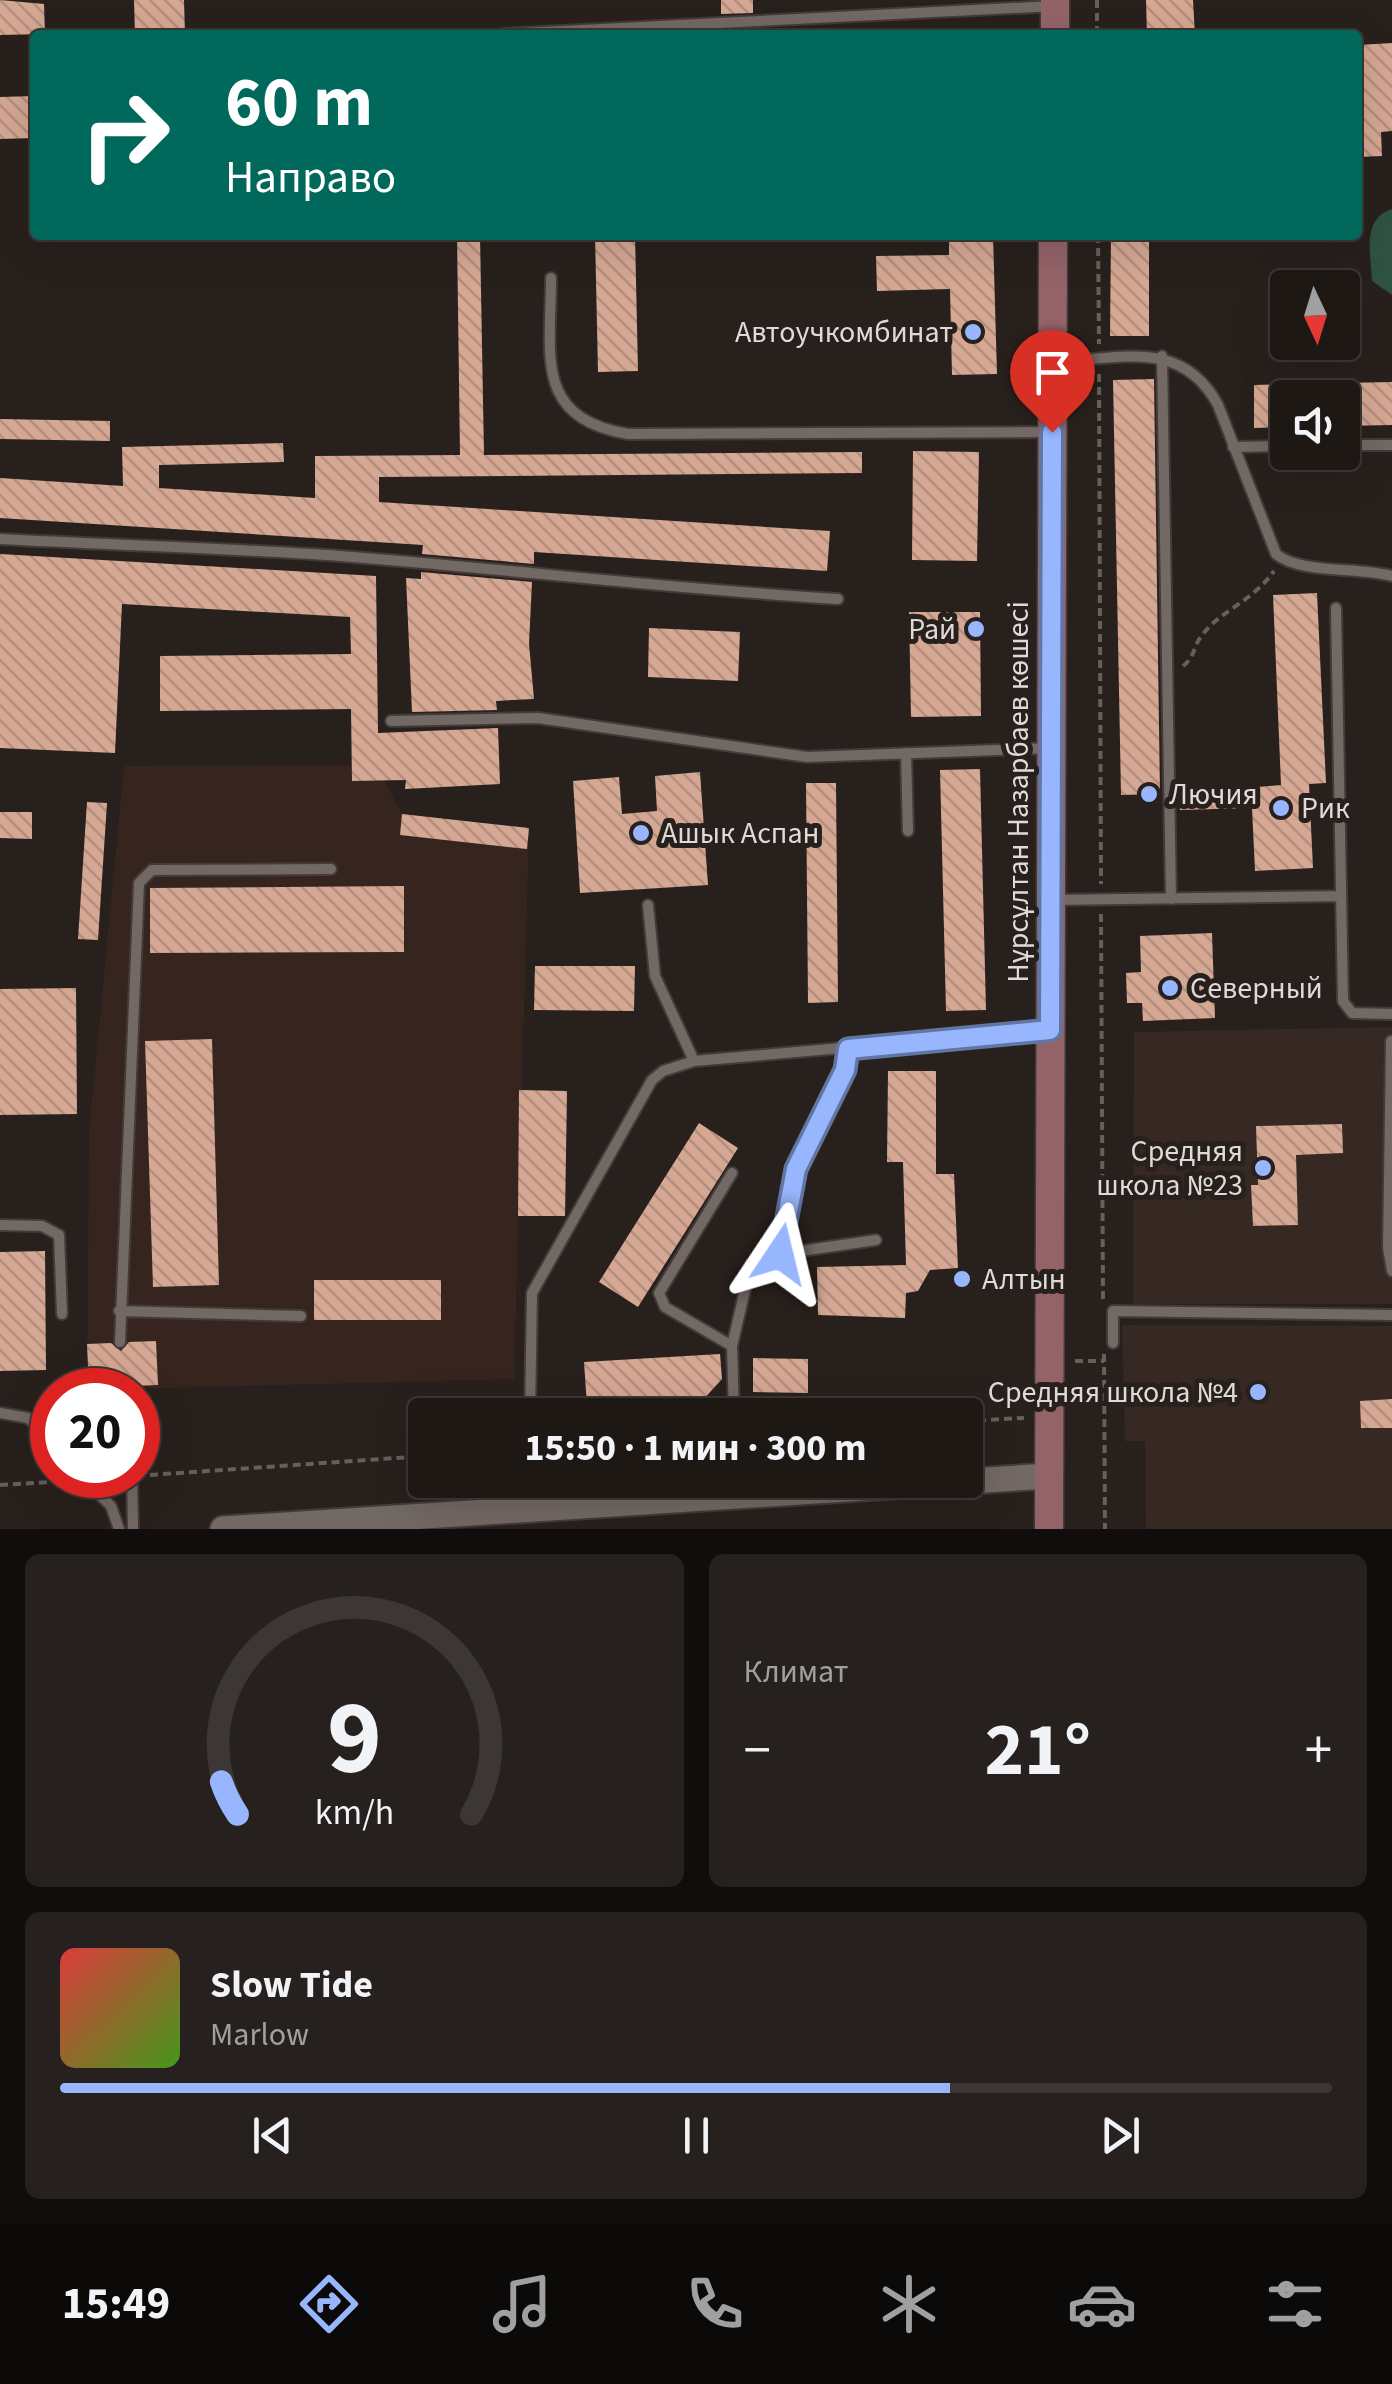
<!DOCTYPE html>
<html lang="ru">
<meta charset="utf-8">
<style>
:root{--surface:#1e1815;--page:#26211e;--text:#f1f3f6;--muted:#a1a0a0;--line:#3c3734;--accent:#97b6fd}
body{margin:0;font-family:"Source Sans 3",sans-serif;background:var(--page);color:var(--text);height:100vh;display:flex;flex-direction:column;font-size:38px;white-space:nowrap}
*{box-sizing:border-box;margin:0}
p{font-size:32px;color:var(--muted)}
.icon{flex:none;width:55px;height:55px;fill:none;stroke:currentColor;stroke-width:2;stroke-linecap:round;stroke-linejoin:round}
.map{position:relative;height:1529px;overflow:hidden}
.panel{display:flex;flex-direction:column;gap:25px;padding:25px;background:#100d0c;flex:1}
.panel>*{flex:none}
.guide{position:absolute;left:30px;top:30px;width:1332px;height:210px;border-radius:10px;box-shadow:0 10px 40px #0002,0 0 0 2px var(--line);background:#00695c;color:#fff;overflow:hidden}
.needle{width:65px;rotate:176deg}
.buttons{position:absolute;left:1270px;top:270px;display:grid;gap:20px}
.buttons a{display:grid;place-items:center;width:90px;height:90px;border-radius:10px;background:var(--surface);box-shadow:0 10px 40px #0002,0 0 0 2px var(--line);font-size:50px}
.speed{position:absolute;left:30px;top:1368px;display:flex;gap:20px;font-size:50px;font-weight:700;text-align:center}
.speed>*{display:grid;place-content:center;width:130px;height:130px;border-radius:50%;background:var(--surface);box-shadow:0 10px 40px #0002,0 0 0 2px var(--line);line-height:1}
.speed .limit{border:15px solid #d22;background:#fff;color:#111}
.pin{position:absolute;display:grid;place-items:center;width:85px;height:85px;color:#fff;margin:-102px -42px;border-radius:50% 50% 50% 0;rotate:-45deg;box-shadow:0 0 10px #0007}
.pin .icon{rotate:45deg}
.me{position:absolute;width:110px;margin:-55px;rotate:10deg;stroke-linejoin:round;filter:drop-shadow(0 0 8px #0008)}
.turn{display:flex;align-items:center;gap:35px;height:210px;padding:0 30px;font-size:45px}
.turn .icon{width:130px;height:130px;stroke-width:2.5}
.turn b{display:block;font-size:70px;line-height:85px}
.big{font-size:75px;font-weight:700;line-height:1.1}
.panel .card{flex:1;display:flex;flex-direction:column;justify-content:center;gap:15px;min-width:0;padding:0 35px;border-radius:15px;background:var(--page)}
.panel .dial{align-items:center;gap:0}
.dial svg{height:260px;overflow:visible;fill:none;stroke:var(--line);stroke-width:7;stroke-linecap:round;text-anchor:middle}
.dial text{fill:var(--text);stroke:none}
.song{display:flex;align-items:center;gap:30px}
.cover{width:120px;height:120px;border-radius:15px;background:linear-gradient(135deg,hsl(0 70% 55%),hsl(100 70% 35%))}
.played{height:10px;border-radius:5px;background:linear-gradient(90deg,var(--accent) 70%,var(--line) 70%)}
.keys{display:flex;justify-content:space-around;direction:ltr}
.heat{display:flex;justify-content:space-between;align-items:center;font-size:55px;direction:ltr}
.panel .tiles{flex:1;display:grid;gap:25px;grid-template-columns:1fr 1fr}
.card:last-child{grid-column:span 2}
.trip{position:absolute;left:408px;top:1398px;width:575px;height:100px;border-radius:10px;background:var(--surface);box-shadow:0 10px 40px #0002,0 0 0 2px var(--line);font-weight:700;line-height:100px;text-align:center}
.menu{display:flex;height:160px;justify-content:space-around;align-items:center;background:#0c0a08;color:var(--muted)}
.menu .icon{width:70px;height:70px}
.menu .active{color:var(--accent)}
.menu b{font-size:45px;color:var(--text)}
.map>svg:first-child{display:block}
.commercial{fill:#36241f}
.built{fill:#362822}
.pitch{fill:#305242}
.building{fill:url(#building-back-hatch)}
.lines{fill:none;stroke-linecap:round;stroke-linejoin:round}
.service-casing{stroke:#423b39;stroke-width:14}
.tertiary-casing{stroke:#423b39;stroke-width:29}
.secondary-casing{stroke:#423b39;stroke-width:31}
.path{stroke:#675f5c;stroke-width:4;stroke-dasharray:8 5;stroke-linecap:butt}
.service{stroke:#726864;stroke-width:10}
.tertiary{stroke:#726864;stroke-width:25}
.secondary{stroke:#936368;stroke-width:28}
.route-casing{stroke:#6276a4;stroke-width:25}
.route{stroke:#97b6fd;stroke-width:18}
.poi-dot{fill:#97b6fd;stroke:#28201c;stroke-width:4}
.labels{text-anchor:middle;stroke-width:10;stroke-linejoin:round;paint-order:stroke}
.poi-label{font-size:30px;fill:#dfd9d7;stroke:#28201c;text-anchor:start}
.street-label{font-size:30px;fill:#dfd9d7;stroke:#28201c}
</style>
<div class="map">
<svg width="1392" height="1529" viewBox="0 0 1392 1529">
<defs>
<pattern id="building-back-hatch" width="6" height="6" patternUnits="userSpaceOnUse" patternTransform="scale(2.5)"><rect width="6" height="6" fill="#d6a793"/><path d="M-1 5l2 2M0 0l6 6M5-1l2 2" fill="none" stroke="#b18e7e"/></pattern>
</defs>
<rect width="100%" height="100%" fill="#28201c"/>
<!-- commercial -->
<path class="commercial" d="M 376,765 L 402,814 L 529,828 L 514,1379 L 87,1390 L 89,1132 L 124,766 Z"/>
<!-- built -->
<path class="built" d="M 1392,1027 L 1392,1304 L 1133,1304 L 1134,1032 Z
M 1122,1325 L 1392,1326 L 1392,1529 L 1146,1529 L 1145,1441 L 1125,1441 Z"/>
<!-- pitch -->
<path class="pitch" d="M 1392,209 L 1392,295 L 1372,281 C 1371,254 1361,219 1392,209 Z"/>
<!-- building -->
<path class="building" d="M 0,0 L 44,4 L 45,34 L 0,35 Z
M 134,0 L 184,0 L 185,35 L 135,35 Z
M 721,0 L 753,0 L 753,13 L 721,14 Z
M 1146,0 L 1193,0 L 1195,35 L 1147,35 Z
M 1392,43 L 1392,131 L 1381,132 L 1382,156 L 1358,157 L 1358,45 Z
M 35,96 L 35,138 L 0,139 L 0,97 Z
M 457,235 L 480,235 L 484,455 L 862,452 L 862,473 L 379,477 L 379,502 L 830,531 L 827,571 L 534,552 L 534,564 L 422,554 L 423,545 L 0,518 L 0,478 L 123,486 L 122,447 L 283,443 L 284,462 L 159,465 L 159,488 L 315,498 L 315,456 L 460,455 Z
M 595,235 L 635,235 L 638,371 L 598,372 Z
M 949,235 L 993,235 L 997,374 L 952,375 L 950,289 L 877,291 L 876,256 L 949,255 Z
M 1111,235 L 1149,235 L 1149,336 L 1110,336 Z
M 1154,379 L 1160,794 L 1121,795 L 1113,380 Z
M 1392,382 L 1392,425 L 1342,426 L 1342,383 Z
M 1288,384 L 1288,427 L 1254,428 L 1254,385 Z
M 0,419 L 110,421 L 110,441 L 0,439 Z
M 913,451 L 979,452 L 977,561 L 912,560 Z
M 0,554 L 376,576 L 378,733 L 498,728 L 500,784 L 405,789 L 406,780 L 352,781 L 351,709 L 160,711 L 160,656 L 351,654 L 350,617 L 122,604 L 115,753 L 0,748 Z
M 421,572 L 532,582 L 529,644 L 534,699 L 496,701 L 497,710 L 412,712 L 406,578 L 421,579 Z
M 1317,593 L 1326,783 L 1309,784 L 1313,868 L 1255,871 L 1252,808 L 1180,810 L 1179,794 L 1281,785 L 1273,595 Z
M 909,612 L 980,612 L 981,716 L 911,717 Z
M 649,628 L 740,632 L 738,681 L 648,677 Z
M 980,769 L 986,1010 L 946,1011 L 940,770 Z
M 700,772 L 708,885 L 580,893 L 573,781 L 619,777 L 622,814 L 657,811 L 655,776 Z
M 806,783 L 836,783 L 838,1002 L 808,1003 Z
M 87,802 L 107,803 L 98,940 L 78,939 Z
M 0,812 L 32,812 L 32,839 L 0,838 Z
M 402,814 L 529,828 L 527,849 L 400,835 Z
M 404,886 L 404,952 L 150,953 L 150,888 Z
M 1212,933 L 1215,1018 L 1143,1021 L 1142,1003 L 1127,1003 L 1126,973 L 1141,972 L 1140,936 Z
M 535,966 L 635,966 L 634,1011 L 534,1010 Z
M 76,988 L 77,1114 L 0,1115 L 0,989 Z
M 212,1039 L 219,1285 L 153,1287 L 145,1041 Z
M 888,1071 L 936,1071 L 936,1174 L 954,1174 L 958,1268 L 930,1270 L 918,1291 L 906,1293 L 905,1318 L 818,1315 L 817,1267 L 906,1265 L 903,1162 L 887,1162 Z
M 519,1090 L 567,1091 L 565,1216 L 518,1216 Z
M 699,1123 L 738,1148 L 638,1307 L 599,1282 Z
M 1342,1124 L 1343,1153 L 1296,1155 L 1298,1225 L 1253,1226 L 1251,1185 L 1258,1185 L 1256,1126 Z
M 45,1251 L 46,1370 L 0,1371 L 0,1252 Z
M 314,1280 L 441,1280 L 441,1320 L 314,1320 Z
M 156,1341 L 158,1385 L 132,1386 L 122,1377 L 114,1387 L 89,1388 L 87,1344 L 111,1343 L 121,1351 L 129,1342 Z
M 720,1354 L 722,1379 L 702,1401 L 587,1406 L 584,1362 Z
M 753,1358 L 808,1359 L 808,1393 L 753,1392 Z
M 1392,1399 L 1392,1428 L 1361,1428 L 1360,1401 Z"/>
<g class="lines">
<defs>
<path id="service" d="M 504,34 L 1054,6
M 551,278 C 551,355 533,418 628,434 L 1051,432
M 1162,356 L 1171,899
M 1056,362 C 1121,359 1182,338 1218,405 L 1276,554 C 1300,574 1359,567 1392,576
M 1342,445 L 1392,445
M 1233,447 L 1288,446
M 0,539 C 113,545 227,548 340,556 C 507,569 672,589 838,599
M 1336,608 L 1343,1001 L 1352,1013 L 1392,1014
M 391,721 L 538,718 L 807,757 L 1050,748
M 906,753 L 908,831
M 1051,900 L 1340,896
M 648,905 L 655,976 L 694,1061
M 1391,1041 L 1388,1248 L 1392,1271
M 0,1225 L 42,1226 L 59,1235 L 62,1314
M 780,1254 L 796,1169 L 845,1070 L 849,1049
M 119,1311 L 301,1316
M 120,1342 L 139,883 L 152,870 L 331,869
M 1113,1343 L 1113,1311 L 1392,1315
M 732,1346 L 665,1307 L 659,1293 L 732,1173
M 123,1386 L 124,1390
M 0,1413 L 28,1418 L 52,1439
M 530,1415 L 532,1293 L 652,1080 L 663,1071 L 694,1061 L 1048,1030
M 734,1415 L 732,1346 L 751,1264 L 780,1254 L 876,1240
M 79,1475 L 111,1506 L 119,1529
M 132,1475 L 133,1529
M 531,1480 L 531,1508"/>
<path id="tertiary" d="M 223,1529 L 1048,1476"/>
<path id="secondary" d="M 1055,35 L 1055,0
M 1049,1529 L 1053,235"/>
</defs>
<!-- service casing -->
<use href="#service" class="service-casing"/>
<!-- tertiary casing -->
<use href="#tertiary" class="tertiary-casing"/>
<!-- secondary casing -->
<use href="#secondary" class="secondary-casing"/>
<!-- path -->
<path class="path" d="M 1097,0 L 1097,35
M 1098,235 L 1099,344
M 1099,374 L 1101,884
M 1183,666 C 1196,656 1193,645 1203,634 C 1220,611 1252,602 1274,571
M 1101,914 L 1103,1299
M 1104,1354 L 1105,1529
M 1075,1361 L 1104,1361
M 965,1421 L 1024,1418
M 150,1475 L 425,1456
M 0,1485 L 66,1481"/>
<!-- service -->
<use href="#service" class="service"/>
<!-- tertiary -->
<use href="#tertiary" class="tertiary"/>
<!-- secondary -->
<use href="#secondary" class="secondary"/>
</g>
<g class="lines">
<defs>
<path id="route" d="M 780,1254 L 796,1169 L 845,1070 L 848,1049 L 1050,1030 L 1052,432"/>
</defs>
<!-- route casing -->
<use href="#route" class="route-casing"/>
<!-- route -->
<use href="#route" class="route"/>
</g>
<!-- markers -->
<g class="poi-dot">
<circle cx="973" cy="332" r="10"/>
<circle cx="976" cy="629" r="10"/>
<circle cx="1149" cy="794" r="10"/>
<circle cx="1281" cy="808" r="10"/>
<circle cx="641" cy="833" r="10"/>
<circle cx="1170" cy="988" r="10"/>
<circle cx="1263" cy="1168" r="10"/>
<circle cx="962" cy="1279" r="10"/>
<circle cx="1258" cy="1392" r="10"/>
</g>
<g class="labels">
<!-- poi labels -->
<g class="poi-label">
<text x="953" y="342" text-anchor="end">Автоучкомбинат</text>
<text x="956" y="639" text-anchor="end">Рай</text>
<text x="1169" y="804">Лючия</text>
<text x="1301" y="818">Рик</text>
<text x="661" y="843">Ашык Аспан</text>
<text x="1190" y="998">Северный</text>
<text x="1243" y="1161" text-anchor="end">Средняя<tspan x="1243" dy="34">школа №23</tspan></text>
<text x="982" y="1289">Алтын</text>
<text x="1238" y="1402" text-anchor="end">Средняя школа №4</text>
</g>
<!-- street labels -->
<g class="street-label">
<text transform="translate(1018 792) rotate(-90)" y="10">Нұрсұлтан Назарбаев көшесі</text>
</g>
</g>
</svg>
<div class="buttons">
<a><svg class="needle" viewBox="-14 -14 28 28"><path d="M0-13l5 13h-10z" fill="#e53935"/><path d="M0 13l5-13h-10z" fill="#a1a0a0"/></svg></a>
<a><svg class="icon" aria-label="sound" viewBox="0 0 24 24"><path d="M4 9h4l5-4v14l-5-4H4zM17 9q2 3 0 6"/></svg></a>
</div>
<div class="speed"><div class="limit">20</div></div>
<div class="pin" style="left:1052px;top:432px;background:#d93025"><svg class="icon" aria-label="arrive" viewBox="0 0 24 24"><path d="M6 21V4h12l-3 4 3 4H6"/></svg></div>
<svg class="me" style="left:780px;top:1254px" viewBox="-20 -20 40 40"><path d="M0-17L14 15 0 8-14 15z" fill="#97b6fd" stroke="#fff" stroke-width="4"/></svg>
<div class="trip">15:50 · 1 мин · 300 m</div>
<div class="guide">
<div class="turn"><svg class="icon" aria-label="right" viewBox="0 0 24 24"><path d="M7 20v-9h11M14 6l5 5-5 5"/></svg><div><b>60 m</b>Направо</div></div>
</div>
</div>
<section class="panel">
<div class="tiles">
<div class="card dial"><svg viewBox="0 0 100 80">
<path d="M14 69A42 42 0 1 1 86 69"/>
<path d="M14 69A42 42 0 0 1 9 59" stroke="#97b6fd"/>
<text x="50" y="56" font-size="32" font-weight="700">9</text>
<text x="50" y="72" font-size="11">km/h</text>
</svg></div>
<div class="card"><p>Климат</p>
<div class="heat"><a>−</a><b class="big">21°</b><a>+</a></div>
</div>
<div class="card">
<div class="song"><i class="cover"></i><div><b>Slow Tide</b><p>Marlow</p></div></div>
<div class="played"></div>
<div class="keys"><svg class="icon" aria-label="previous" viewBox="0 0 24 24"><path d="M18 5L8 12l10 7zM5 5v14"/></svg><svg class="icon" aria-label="pause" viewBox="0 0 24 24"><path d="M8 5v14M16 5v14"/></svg><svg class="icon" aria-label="next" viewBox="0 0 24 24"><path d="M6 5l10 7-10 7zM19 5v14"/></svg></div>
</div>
</div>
</section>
<nav class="menu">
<b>15:49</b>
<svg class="icon active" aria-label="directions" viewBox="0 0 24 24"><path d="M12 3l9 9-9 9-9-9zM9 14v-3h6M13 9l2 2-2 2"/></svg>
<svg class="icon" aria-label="music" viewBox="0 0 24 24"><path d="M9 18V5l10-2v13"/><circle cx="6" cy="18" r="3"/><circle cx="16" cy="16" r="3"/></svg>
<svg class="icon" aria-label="phone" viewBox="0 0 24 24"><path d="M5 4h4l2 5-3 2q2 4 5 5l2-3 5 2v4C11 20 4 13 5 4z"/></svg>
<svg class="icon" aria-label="climate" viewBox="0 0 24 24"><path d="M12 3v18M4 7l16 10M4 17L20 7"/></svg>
<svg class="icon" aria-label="car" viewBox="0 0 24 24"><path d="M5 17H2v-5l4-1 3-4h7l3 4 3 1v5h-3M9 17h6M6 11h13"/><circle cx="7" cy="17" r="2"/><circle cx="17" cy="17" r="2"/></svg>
<svg class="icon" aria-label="filters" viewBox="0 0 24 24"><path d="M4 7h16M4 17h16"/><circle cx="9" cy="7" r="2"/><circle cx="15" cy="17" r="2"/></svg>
</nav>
